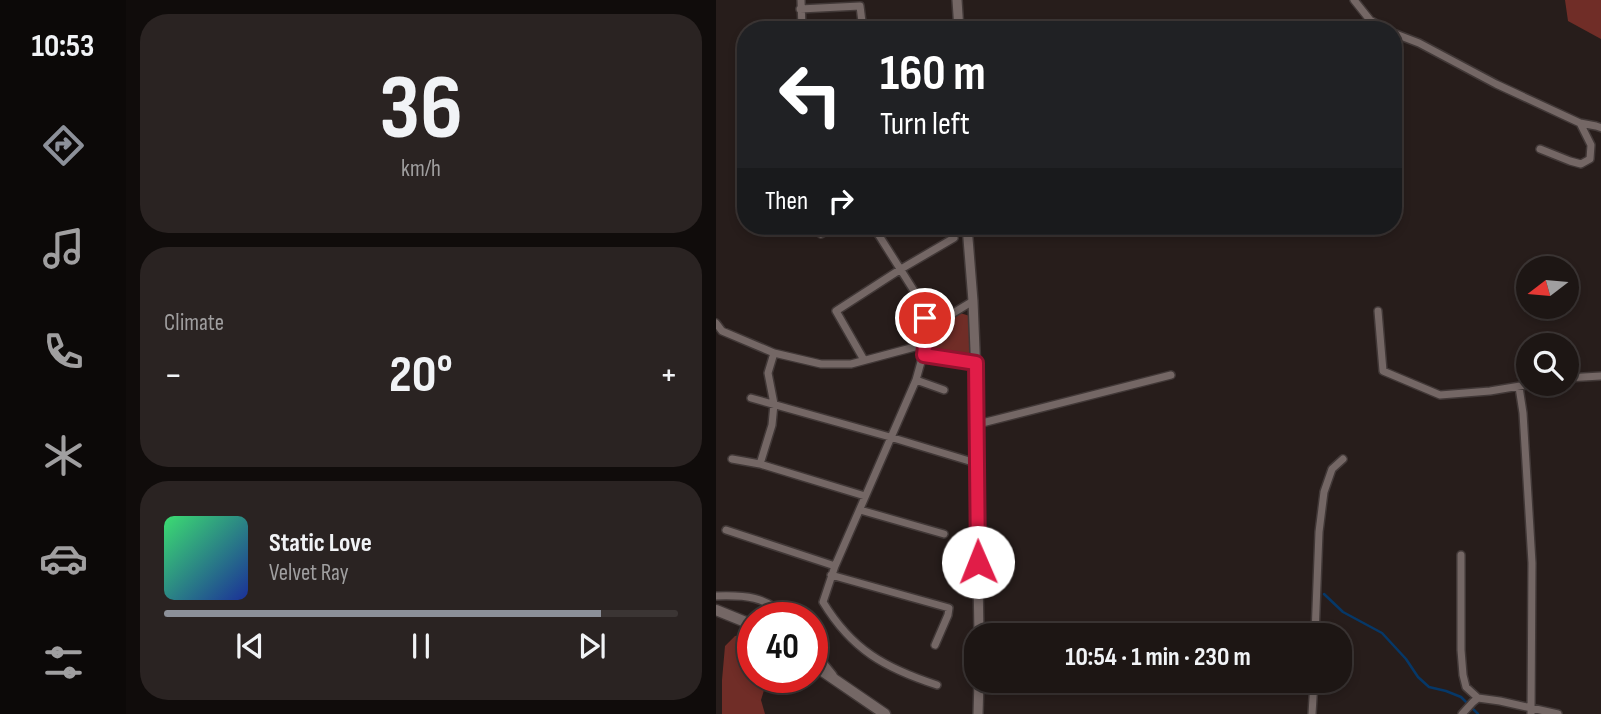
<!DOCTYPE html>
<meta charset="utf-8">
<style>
:root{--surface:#1d1614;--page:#2a2322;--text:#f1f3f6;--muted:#a09fa0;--line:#3b3534;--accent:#8c9099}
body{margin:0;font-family:"Sofia Sans Condensed",sans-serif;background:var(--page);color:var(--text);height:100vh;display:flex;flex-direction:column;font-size:26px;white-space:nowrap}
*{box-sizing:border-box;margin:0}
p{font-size:23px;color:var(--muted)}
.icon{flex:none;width:38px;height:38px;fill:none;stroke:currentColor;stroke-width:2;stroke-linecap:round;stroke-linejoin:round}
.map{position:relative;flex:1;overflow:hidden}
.sheet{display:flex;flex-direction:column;gap:14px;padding:14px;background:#100c0b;width:590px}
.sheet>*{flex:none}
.top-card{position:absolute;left:21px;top:21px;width:665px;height:214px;border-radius:28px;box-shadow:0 4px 10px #0003,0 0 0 2px var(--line);background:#202124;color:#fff;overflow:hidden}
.needle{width:46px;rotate:254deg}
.controls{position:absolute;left:800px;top:256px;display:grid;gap:14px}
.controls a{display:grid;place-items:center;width:63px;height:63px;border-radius:50%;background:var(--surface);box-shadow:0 4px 10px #0003,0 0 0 2px var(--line);font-size:35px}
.speed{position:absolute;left:21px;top:602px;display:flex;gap:14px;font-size:35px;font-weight:700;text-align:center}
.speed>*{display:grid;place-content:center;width:91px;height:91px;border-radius:50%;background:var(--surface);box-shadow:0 4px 10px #0003,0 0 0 2px var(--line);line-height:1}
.speed .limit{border:10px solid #d22;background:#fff;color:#111}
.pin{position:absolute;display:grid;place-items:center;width:60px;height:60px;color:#fff;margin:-30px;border:4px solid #fff;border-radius:50%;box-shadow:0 2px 7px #0007}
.me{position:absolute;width:77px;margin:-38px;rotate:359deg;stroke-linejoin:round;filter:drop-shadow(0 0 5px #0008)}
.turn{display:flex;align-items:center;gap:24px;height:147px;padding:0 28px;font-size:32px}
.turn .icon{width:91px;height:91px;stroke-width:2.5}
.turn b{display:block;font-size:49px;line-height:60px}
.then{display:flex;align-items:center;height:66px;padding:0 28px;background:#0003;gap:14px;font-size:26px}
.big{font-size:52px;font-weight:700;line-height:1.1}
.sheet .tile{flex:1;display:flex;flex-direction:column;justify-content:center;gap:10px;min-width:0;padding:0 24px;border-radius:28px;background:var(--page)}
.sheet .dial{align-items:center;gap:0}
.dial b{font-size:91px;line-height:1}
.song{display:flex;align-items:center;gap:21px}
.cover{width:84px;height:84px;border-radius:10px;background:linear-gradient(135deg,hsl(140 70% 55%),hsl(230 70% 35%))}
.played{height:7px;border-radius:4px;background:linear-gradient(90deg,var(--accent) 85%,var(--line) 85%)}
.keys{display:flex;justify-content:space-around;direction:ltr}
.heat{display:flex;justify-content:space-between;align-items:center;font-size:38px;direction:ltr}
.trip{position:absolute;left:248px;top:623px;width:388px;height:70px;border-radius:28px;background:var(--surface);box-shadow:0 4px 10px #0003,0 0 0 2px var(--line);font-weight:700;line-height:70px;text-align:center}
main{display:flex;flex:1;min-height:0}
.menu{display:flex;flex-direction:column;width:126px;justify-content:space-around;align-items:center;background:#0c0908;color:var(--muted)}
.menu .icon{width:49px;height:49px}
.menu .selected{color:var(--accent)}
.menu b{font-size:32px;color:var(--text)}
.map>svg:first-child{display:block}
.green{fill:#702d27}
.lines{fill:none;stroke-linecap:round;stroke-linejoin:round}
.stream{stroke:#063868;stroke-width:2.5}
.minor-casing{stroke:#413837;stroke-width:10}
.tertiary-casing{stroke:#413837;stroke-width:12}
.secondary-casing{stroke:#413837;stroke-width:13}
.minor{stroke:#746765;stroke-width:7}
.tertiary{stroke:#746765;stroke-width:9}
.secondary{stroke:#746765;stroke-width:10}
.route-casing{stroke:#92132f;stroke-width:18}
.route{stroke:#e11d48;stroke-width:12}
</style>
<main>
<nav class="menu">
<b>10:53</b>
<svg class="icon selected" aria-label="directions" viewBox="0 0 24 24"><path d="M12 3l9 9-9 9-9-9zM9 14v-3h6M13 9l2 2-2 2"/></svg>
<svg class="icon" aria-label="music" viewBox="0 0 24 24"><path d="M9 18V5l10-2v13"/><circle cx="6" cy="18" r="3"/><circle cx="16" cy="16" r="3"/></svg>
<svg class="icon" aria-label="phone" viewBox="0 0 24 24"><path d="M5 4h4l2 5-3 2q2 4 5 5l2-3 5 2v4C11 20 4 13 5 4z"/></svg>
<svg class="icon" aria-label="climate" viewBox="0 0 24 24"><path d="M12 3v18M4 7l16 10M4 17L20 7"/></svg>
<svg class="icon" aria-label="car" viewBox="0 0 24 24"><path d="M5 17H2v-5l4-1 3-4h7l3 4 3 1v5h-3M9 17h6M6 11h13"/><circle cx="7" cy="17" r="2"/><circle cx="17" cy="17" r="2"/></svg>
<svg class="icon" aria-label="filters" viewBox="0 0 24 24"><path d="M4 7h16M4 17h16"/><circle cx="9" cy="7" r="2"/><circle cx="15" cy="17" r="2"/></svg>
</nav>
<section class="sheet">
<div class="tile dial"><b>36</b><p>km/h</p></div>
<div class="tile"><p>Climate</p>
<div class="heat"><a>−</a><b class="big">20°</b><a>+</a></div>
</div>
<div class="tile">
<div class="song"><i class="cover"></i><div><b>Static Love</b><p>Velvet Ray</p></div></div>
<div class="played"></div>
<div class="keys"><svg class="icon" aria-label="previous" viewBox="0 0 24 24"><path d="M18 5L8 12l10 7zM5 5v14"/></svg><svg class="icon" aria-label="pause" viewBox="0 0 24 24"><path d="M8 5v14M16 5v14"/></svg><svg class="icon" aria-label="next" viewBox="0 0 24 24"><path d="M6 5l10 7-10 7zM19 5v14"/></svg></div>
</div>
</section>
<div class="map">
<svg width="886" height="714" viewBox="0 0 886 714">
<rect width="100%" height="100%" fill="#271d1b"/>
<!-- green -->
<path class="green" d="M 849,0 L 885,0 L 885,39 L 852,21 Z
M 244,313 L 254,316 L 255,352 L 244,357 L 214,349 L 217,331 Z
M 35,634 L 37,634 L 37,677 L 52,677 L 45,700 L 49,714 L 6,714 L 6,680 L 9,646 L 19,636 Z"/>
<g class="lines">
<!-- stream -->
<path class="stream" d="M 608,594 L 627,612 L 666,633 L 690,659 L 702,677 L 713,687 L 730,691 L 745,697 L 762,714"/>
<defs>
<path id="minor" d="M 85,0 L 86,30
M 638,0 L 654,20 L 670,30
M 84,9 L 144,6 L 147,30
M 677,33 L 703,43 L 780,84 L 864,123 L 875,145 L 874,159 L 865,164 L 854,161 L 824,149
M 864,123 L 880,126 L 886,128
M 157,226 L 200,294 L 209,318 L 211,329 L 210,344 L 200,380 L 119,566 L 107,602 C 136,650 169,668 221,685
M 105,234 L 119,226
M 662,311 L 667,371 L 724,395 L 774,391 L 822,383
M 0,323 L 6,331 L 58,353 L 105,364 L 135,364 L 210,344
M 211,329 L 257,301
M 208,355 L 260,363
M 148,360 L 120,311 L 185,269 L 238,238
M 850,378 L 886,376
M 200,380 L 228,390
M 803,387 L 807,413 L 816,563 L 815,714
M 35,398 L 174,437 L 260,463
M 262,424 L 455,375
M 16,459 L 44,464 L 149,496
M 44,464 L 56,425 L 58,404 L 52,373 L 58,353
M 144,510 L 228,534
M 10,530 L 119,566
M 745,555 L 745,650 L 747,675 L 750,687 L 762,698 L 784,701 L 842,714
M 115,575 L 233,608 L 232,615 L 219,645
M 0,596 C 29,595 50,596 71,618
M 599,635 L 603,532 L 608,492 L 616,469 L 627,459
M 96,649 L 117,675
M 596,714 L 598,681
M 746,714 L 757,702 L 762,698"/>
<path id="tertiary" d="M 241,0 L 243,30
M 251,226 L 257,301 L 262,424 L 260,463 L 263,635
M 262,714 L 263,681"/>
<path id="secondary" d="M 0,610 L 37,625
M 96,664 L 169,714"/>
</defs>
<!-- minor casing -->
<use href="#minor" class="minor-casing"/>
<!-- tertiary casing -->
<use href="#tertiary" class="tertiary-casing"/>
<!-- secondary casing -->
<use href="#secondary" class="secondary-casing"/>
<!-- minor -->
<use href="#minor" class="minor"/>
<!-- tertiary -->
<use href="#tertiary" class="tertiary"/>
<!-- secondary -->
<use href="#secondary" class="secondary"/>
</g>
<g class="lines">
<defs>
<path id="route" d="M 209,318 L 211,329 L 208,355 L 260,363 C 261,430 261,496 262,562"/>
</defs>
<!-- route casing -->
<use href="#route" class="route-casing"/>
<!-- route -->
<use href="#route" class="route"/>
</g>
</svg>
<div class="controls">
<a><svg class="needle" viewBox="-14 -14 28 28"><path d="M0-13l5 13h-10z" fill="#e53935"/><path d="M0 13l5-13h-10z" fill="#a09fa0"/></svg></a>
<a><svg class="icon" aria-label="search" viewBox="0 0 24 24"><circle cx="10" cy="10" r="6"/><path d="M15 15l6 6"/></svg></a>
</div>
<div class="speed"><div class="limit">40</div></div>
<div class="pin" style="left:209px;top:318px;background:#d93025"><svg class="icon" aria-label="arrive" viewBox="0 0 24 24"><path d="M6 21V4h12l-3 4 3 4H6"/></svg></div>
<svg class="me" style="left:262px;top:562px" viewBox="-20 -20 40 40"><circle r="19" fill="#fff"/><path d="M0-13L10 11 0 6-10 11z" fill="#e11d48"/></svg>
<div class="trip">10:54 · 1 min · 230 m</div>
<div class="top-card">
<div class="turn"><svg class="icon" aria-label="left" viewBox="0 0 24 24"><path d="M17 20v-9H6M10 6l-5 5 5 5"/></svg><div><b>160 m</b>Turn left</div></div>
<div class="then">Then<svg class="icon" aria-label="right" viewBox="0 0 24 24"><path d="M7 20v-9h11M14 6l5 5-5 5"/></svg></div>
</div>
</div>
</main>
